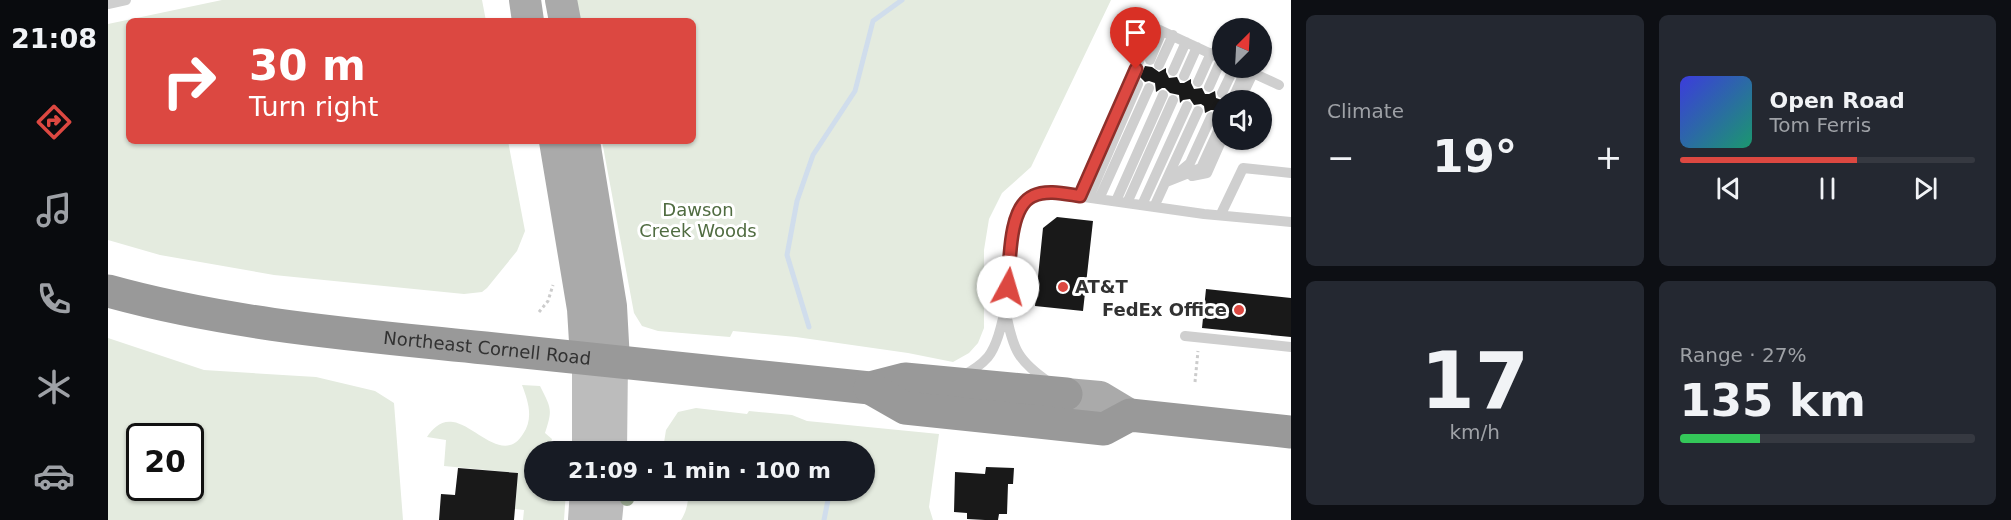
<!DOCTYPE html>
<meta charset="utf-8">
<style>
:root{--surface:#171b24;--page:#242831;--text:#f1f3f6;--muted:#9ea1a6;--line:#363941;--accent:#dc4841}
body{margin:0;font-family:"DejaVu Sans",sans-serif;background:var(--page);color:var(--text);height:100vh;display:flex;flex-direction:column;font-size:22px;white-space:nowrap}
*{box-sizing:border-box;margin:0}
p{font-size:20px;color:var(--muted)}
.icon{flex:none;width:33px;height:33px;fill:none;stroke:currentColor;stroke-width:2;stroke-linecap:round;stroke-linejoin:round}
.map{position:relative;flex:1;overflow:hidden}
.details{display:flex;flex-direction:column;gap:15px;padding:15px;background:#0d0f14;width:720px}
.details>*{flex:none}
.guide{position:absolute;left:18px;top:18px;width:570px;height:126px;border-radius:9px;box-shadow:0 2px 4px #0004;background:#dc4841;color:#fff;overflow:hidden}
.needle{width:39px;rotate:24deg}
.fabs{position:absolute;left:1104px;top:18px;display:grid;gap:12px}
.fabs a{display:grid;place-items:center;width:60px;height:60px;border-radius:50%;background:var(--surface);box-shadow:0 2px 4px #0004;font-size:30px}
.speed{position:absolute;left:18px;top:423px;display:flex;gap:12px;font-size:30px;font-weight:700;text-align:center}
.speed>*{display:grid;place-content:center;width:78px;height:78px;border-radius:50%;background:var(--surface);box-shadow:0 2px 4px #0004;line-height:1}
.speed .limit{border:3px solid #111;border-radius:9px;background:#fff;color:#111}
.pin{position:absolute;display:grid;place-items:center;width:51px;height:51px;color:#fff;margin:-62px -26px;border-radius:50% 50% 50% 0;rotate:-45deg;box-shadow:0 0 6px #0007}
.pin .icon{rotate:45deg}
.me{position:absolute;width:66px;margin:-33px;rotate:6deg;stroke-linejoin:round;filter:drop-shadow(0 0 4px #0008)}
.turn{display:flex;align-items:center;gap:21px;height:126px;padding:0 24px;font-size:27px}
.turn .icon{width:78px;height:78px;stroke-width:2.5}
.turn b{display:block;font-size:42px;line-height:51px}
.big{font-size:45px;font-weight:700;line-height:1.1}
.details .card{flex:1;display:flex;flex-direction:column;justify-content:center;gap:9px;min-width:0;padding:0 21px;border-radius:9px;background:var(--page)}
.details .dial{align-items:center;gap:0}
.dial b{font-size:78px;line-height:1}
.song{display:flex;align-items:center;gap:18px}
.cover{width:72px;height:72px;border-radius:9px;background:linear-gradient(135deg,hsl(240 70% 55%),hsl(160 70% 35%))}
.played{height:6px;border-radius:3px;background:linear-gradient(90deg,var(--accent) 60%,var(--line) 60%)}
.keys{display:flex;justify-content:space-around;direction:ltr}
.heat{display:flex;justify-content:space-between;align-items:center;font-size:33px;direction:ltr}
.charge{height:9px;border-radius:4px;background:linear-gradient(90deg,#34c759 27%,var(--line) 0)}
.details .tiles{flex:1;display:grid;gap:15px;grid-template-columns:repeat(2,1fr)}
.trip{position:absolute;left:416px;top:441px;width:351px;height:60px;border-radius:30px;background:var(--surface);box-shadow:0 2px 4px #0004;font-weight:700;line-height:60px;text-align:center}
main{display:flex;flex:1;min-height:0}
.dock{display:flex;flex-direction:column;width:108px;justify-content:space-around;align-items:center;background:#090b0e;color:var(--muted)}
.dock .icon{width:42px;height:42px}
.dock .on{color:var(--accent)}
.dock b{font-size:27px;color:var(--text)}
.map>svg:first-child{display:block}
.green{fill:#e4ebdf;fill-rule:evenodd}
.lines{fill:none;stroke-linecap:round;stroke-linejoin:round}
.stream{stroke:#d0ddec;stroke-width:5}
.building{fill:#191919}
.path{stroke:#ccc;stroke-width:3;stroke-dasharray:3 3;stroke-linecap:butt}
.lane{stroke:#cfcfcf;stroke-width:10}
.secondary{stroke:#bcbcbc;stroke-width:28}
.primary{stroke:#aaa;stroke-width:32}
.highway{stroke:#999;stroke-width:33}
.tree{fill:#9fae96}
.route-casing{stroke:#8f2f2a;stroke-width:15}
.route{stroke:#dc4841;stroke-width:10}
.poi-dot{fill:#dc4841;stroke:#fff;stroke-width:2}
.labels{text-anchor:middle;stroke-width:6;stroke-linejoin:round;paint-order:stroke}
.park-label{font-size:18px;fill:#506c41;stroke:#fff}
.poi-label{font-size:18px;font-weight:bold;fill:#323232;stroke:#fff;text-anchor:start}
.street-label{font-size:18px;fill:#323232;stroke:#fff}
</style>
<main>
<nav class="dock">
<b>21:08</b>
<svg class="icon on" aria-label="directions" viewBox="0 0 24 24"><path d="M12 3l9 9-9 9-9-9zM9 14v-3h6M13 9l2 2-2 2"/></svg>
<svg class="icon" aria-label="music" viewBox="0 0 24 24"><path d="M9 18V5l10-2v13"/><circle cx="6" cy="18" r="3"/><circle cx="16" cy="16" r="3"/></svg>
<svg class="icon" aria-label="phone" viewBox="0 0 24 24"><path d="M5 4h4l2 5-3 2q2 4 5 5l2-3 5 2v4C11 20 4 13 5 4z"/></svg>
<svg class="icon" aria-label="climate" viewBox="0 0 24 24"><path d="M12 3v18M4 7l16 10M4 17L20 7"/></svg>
<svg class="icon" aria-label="car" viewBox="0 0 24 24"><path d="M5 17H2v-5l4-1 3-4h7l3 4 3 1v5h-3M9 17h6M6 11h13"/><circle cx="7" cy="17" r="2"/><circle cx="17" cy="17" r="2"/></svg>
</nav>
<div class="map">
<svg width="1183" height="520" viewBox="0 0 1183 520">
<rect width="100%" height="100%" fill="#fff"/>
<!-- green -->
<path class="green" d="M 114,0 L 374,0 L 378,21 L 21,21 L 21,141 L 400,141 L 417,231 L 409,251 L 379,288 L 374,292 L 356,294 L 166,275 L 52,255 L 0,240 L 0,24 Z
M 468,0 L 1003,0 L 923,167 L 894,193 L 881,219 L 876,250 L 876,328 L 870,343 L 861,353 L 845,362 L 800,353 L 688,337 L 625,331 L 622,337 L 550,331 L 534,326 L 526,313 L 494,141 L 585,141 L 585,21 L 472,21 Z
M 0,338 L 96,370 L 208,377 L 267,391 L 286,403 L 295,520 L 0,520 ZM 32,436 L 82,436 L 82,488 L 32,488 Z
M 414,385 L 432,386 C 443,408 445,409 437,433 L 444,439 L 440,451 L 426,452 L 426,490 L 458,491 L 456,520 L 415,520 L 416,510 L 407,509 L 410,473 L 336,466 L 338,440 L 319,437 C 325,428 333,420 345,422 C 367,425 396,465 415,434 C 426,418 420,401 414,385 Z
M 588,408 L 639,414 L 641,411 L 684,415 L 699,421 L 831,434 L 821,507 L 825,520 L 573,520 C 578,513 582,498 579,491 L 756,490 L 756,452 L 556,451 L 555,449 L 558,430 L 570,412 Z"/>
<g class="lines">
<!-- stream -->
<path class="stream" d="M 701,327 L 679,255 L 689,201 L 705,155 L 747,91 L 765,21 L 794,0
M 716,520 L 722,490"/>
</g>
<!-- building -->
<path class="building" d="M 1037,66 L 1044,67 L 1051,72 L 1058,68 L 1058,72 L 1061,78 L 1069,77 L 1072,83 L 1076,83 L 1083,79 L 1083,83 L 1086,89 L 1094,88 L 1097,94 L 1101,94 L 1107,91 L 1108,98 L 1114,100 L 1114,115 L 1110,116 L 1107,110 L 1103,110 L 1097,113 L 1096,106 L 1093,104 L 1086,105 L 1082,99 L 1075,100 L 1072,103 L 1071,95 L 1062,93 L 1057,88 L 1054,88 L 1048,92 L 1047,83 L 1041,81 L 1037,82 L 1032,77 Z
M 949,217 L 985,221 L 975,311 L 927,306 L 935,228 Z
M 1098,289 L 1183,298 L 1183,337 L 1094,328 Z
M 878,467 L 906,468 L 905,484 L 900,484 L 899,514 L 891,514 L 890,520 L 877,520 L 859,519 L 859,513 L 846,512 L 847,472 L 877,474 Z
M 350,468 L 410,473 L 406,520 L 331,520 L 333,494 L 347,495 Z"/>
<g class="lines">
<!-- path -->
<path class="path" d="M 431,312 L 440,301 L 445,285
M 1087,382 L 1090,351"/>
<!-- lane -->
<path class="lane" d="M 0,4 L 18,0
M 1028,19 L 1114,59
M 1042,60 L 1054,31
M 1051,65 L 1065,35
M 1134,68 L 1171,85
M 1065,71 L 1078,42
M 1076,76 L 1089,47
M 1090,82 L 1103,53
M 1101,87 L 1114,58
M 1114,93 L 1126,68
M 1125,98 L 1138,69
M 1132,100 L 1145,73
M 1070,173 L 1082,163 L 1103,117
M 1084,176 L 1099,173 L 1114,139
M 1058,182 L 1093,168 L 1114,122
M 972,196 L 1046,27
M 981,197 L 1030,84
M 991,199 L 1041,88
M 1008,201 L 1055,95
M 1019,203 L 1065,100
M 1034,205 L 1079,106
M 1046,207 L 1090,111
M 1113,214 L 1135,168 L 1183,173
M 898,313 C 905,350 910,361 942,383
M 1077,336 L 1183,347
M 854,376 C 864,371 873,365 880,357 C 900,332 904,251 907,217 C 919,196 925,195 948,193 L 1096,214 L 1183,222"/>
<!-- secondary -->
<path class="secondary" d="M 478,358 L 478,452
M 505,452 L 506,361
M 474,520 L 476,490
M 500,520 L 503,490"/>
<!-- primary -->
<path class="primary" d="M 417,0 L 420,21
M 453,0 L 457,21
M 447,141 L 475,309 L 478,358
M 476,141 L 503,306 L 506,361
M 958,394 L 992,397 L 1022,415"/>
<!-- highway -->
<g class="highway">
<path id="s1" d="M 0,291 C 122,325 251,335 377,348 C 505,361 633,375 762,388 L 797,379 L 958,394"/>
<path d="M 762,388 L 797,408 L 996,429 L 1022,415 L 1183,432"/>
</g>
</g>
<!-- trees -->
<circle class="tree" cx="519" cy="499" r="7"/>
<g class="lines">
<defs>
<path id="route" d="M 900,287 C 902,263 900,207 925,196 C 939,189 958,194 972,196 L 1028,69"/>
</defs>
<!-- route casing -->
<use href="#route" class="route-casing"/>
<!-- route -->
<use href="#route" class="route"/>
</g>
<!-- markers -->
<g class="poi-dot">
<circle cx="955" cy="287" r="6"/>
<circle cx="1131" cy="310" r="6"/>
</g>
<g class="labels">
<!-- park labels -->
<g class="park-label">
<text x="590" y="216">Dawson<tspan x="590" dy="21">Creek Woods</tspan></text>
</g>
<!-- poi labels -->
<g class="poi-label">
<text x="967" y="293">AT&amp;T</text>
<text x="1119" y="316" text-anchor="end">FedEx Office</text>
</g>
<!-- street labels -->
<g class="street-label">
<text dy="6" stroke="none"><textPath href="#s1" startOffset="384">Northeast Cornell Road</textPath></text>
</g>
</g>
</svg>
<div class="fabs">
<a><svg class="needle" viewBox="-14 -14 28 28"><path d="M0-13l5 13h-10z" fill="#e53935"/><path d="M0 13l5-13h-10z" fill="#9ea1a6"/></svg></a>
<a><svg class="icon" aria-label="sound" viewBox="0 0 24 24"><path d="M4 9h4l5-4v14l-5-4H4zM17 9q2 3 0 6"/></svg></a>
</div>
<div class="speed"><div class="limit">20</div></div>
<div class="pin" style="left:1028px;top:69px;background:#d93025"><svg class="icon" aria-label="arrive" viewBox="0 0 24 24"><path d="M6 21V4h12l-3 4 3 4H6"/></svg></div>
<svg class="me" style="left:900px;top:287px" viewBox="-20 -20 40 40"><circle r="19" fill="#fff"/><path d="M0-13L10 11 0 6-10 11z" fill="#dc4841"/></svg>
<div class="trip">21:09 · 1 min · 100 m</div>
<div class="guide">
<div class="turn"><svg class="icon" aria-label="right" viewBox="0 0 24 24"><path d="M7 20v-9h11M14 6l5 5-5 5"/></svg><div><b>30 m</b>Turn right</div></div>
</div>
</div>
<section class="details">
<div class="tiles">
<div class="card"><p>Climate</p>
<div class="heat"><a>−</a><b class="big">19°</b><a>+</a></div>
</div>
<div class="card">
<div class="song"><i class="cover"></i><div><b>Open Road</b><p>Tom Ferris</p></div></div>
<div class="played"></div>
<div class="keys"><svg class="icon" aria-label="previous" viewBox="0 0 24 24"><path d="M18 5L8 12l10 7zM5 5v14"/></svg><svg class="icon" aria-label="pause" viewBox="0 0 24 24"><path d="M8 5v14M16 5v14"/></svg><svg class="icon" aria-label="next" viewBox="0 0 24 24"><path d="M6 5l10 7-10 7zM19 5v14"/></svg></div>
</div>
<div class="card dial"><b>17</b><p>km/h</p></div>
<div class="card"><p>Range · 27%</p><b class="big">135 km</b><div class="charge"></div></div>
</div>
</section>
</main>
